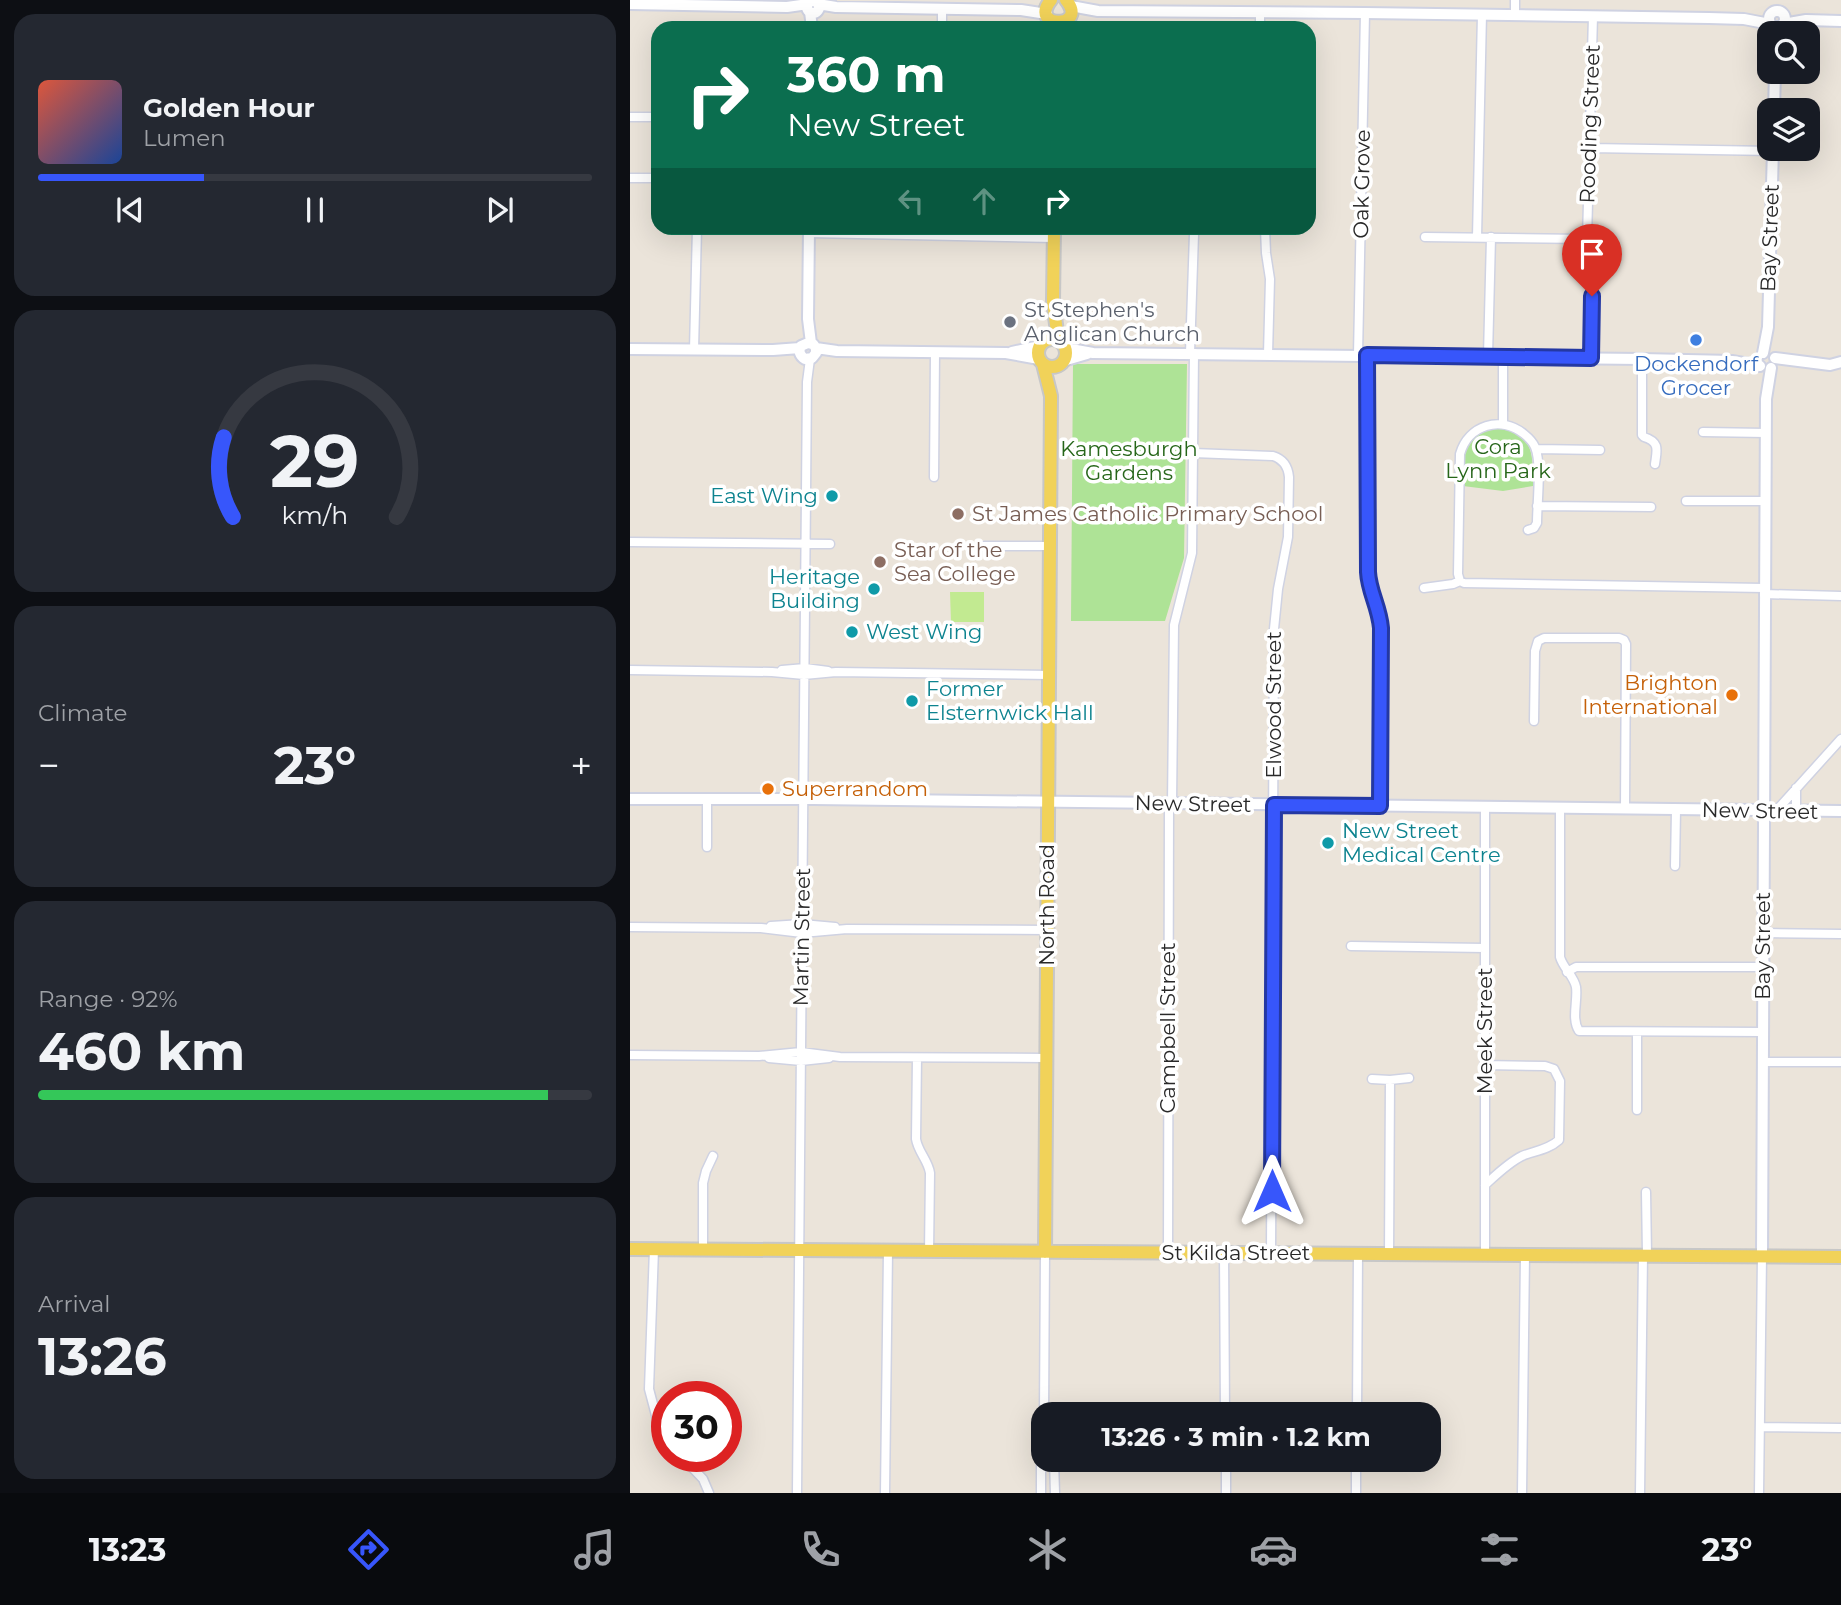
<!DOCTYPE html>
<meta charset="utf-8">
<style>
:root{--surface:#171b24;--page:#242831;--text:#f1f3f6;--muted:#9ea1a6;--line:#363941;--accent:#3756fb}
body{margin:0;font-family:Montserrat,sans-serif;background:var(--page);color:var(--text);height:100vh;display:flex;flex-direction:column;font-size:26px;white-space:nowrap}
*{box-sizing:border-box;margin:0}
p{font-size:23px;color:var(--muted)}
.icon{flex:none;width:38px;height:38px;fill:none;stroke:currentColor;stroke-width:2;stroke-linecap:round;stroke-linejoin:round}
.map{position:relative;flex:1;overflow:hidden}
.panel{display:flex;flex-direction:column;gap:14px;padding:14px;background:#0d0f14;width:630px}
.panel>*{flex:none}
.banner{position:absolute;left:21px;top:21px;width:665px;height:214px;border-radius:21px;box-shadow:0 7px 28px #0002;background:#0b6e4f;color:#fff;overflow:hidden}
.buttons{position:absolute;left:1127px;top:21px;display:grid;gap:14px}
.buttons a{display:grid;place-items:center;width:63px;height:63px;border-radius:14px;background:var(--surface);box-shadow:0 7px 28px #0002;font-size:35px}
.speed{position:absolute;left:21px;top:1381px;display:flex;gap:14px;font-size:35px;font-weight:700;text-align:center}
.speed>*{display:grid;place-content:center;width:91px;height:91px;border-radius:50%;background:var(--surface);box-shadow:0 7px 28px #0002;line-height:1}
.speed .limit{border:10px solid #d22;background:#fff;color:#111}
.pin{position:absolute;display:grid;place-items:center;width:60px;height:60px;color:#fff;margin:-72px -30px;border-radius:50% 50% 50% 0;rotate:-45deg;box-shadow:0 0 7px #0007}
.pin .icon{rotate:45deg}
.me{position:absolute;width:77px;margin:-38px;rotate:0deg;stroke-linejoin:round;filter:drop-shadow(0 0 5px #0008)}
.turn{display:flex;align-items:center;gap:24px;height:147px;padding:0 21px;font-size:32px}
.turn .icon{width:91px;height:91px;stroke-width:2.5}
.turn b{display:block;font-size:49px;line-height:60px}
.lanes{display:flex;align-items:center;height:66px;padding:0 21px;background:#0003;justify-content:center;gap:35px;direction:ltr}
.lanes .off{opacity:.35}
.big{font-size:52px;font-weight:700;line-height:1.1}
.panel .tile{flex:1;display:flex;flex-direction:column;justify-content:center;gap:10px;min-width:0;padding:0 24px;border-radius:21px;background:var(--page)}
.panel .dial{align-items:center;gap:0}
.dial svg{height:182px;overflow:visible;fill:none;stroke:var(--line);stroke-width:7;stroke-linecap:round;text-anchor:middle}
.dial text{fill:var(--text);stroke:none}
.song{display:flex;align-items:center;gap:21px}
.cover{width:84px;height:84px;border-radius:10px;background:linear-gradient(135deg,hsl(10 70% 55%),hsl(220 70% 35%))}
.played{height:7px;border-radius:4px;background:linear-gradient(90deg,var(--accent) 30%,var(--line) 30%)}
.keys{display:flex;justify-content:space-around;direction:ltr}
.heat{display:flex;justify-content:space-between;align-items:center;font-size:38px;direction:ltr}
.charge{height:10px;border-radius:5px;background:linear-gradient(90deg,#34c759 92%,var(--line) 0)}
.trip{position:absolute;left:401px;top:1402px;width:410px;height:70px;border-radius:21px;background:var(--surface);box-shadow:0 7px 28px #0002;font-weight:700;line-height:70px;text-align:center}
.tab-bar{display:flex;height:112px;justify-content:space-around;align-items:center;background:#090b0e;color:var(--muted)}
.tab-bar .icon{width:49px;height:49px}
.tab-bar .current{color:var(--accent)}
.tab-bar b{font-size:32px;color:var(--text)}
main{display:flex;flex:1;min-height:0}
.map>svg:first-child{display:block}
.green{fill:#aee396}
.pitch{fill:#c2ea91}
.lines{fill:none;stroke-linecap:round;stroke-linejoin:round}
.street-casing{stroke:#cfd2e2;stroke-width:11}
.secondary-casing{stroke:#cfd2e2;stroke-width:14}
.primary-casing{stroke:#c7c7c7;stroke-width:16}
.street{stroke:#fff;stroke-width:8}
.secondary{stroke:#fff;stroke-width:10}
.primary{stroke:#f1d259;stroke-width:12}
.route-casing{stroke:#2438a3;stroke-width:18}
.route{stroke:#3756fb;stroke-width:12}
.worship-dot{fill:#6b7280;stroke:#fff;stroke-width:2.5}
.shop-dot{fill:#3f7fe0;stroke:#fff;stroke-width:2.5}
.culture-dot{fill:#0f9aa8;stroke:#fff;stroke-width:2.5}
.education-dot{fill:#8d6e63;stroke:#fff;stroke-width:2.5}
.food-dot{fill:#e8710a;stroke:#fff;stroke-width:2.5}
.labels{text-anchor:middle;stroke-width:7;stroke-linejoin:round;paint-order:stroke}
.street-label{font-size:21px;fill:#292929;stroke:#fff}
.worship-label{font-size:21px;fill:#5b616d;stroke:#fff;text-anchor:start}
.shop-label{font-size:21px;fill:#366cbe;stroke:#fff}
.park-label{font-size:21px;fill:#266619;stroke:#fff}
.culture-label{font-size:21px;fill:#0d838f;stroke:#fff;text-anchor:start}
.education-label{font-size:21px;fill:#785e54;stroke:#fff;text-anchor:start}
.food-label{font-size:21px;fill:#c56008;stroke:#fff;text-anchor:end}
</style>
<main>
<section class="panel">
<div class="tile">
<div class="song"><i class="cover"></i><div><b>Golden Hour</b><p>Lumen</p></div></div>
<div class="played"></div>
<div class="keys"><svg class="icon" aria-label="previous" viewBox="0 0 24 24"><path d="M18 5L8 12l10 7zM5 5v14"/></svg><svg class="icon" aria-label="pause" viewBox="0 0 24 24"><path d="M8 5v14M16 5v14"/></svg><svg class="icon" aria-label="next" viewBox="0 0 24 24"><path d="M6 5l10 7-10 7zM19 5v14"/></svg></div>
</div>
<div class="tile dial"><svg viewBox="0 0 100 80">
<path d="M14 69A42 42 0 1 1 86 69"/>
<path d="M14 69A42 42 0 0 1 10 34" stroke="#3756fb"/>
<text x="50" y="56" font-size="32" font-weight="700">29</text>
<text x="50" y="72" font-size="11">km/h</text>
</svg></div>
<div class="tile"><p>Climate</p>
<div class="heat"><a>−</a><b class="big">23°</b><a>+</a></div>
</div>
<div class="tile"><p>Range · 92%</p><b class="big">460 km</b><div class="charge"></div></div>
<div class="tile"><p>Arrival</p><b class="big">13:26</b></div>
</section>
<div class="map">
<svg width="1211" height="1493" viewBox="0 0 1211 1493">
<rect width="100%" height="100%" fill="#ebe4da"/>
<!-- green -->
<path class="green" d="M 443,364 L 557,364 L 554,558 L 535,621 L 441,621 Z
M 864,428 C 904,431 903,453 903,486 L 873,491 L 833,486 C 834,456 831,438 864,428 Z"/>
<!-- pitch -->
<path class="pitch" d="M 320,592 L 354,592 L 354,622 L 321,622 Z"/>
<g class="lines">
<defs>
<path id="street" d="M 885,14 L 885,0
M 312,28 L 312,9
M 630,28 L 630,12
M 0,117 L 28,117
M 960,148 L 1143,151
M 0,178 L 28,178
M 635,228 L 636,253 L 640,279 L 638,354
M 179,233 L 424,238
M 795,237 L 957,239
M 847,237 L 852,14
M 64,350 L 67,228
M 560,353 L 564,234
M 728,355 L 735,13
M 737,355 L 738,572 L 740,587 L 749,611 L 751,628 L 750,806
M 858,356 L 861,237
M 961,358 L 963,270 L 957,239 L 963,16
M 1012,359 L 1012,435 L 1014,437 C 1030,442 1027,450 1025,464
M 873,424 L 873,357
M 1073,432 L 1136,433
M 906,449 L 970,450
M 563,453 L 643,456 C 653,459 658,466 659,477 L 658,537 L 648,589 L 644,629 L 641,1253
M 304,477 L 305,352
M 1056,501 L 1135,501
M 907,506 L 1021,507
M 898,530 L 904,528 L 907,523 C 907,503 912,464 905,447 C 903,442 899,438 894,434 C 871,415 838,425 830,454 L 828,574 L 830,581 L 834,583 L 1134,588
M 0,542 L 200,544
M 354,546 L 420,546
M 794,588 L 823,584 L 830,581
M 1134,594 L 1211,596
M 0,670 L 142,672 L 174,675 L 206,672 L 419,675
M 152,670 L 175,668 L 198,671
M 904,721 L 905,651 L 908,641 L 914,638 L 989,638 L 994,640 L 996,644 L 995,809
M 542,804 L 544,625 L 562,553 L 564,353
M 930,809 L 930,957 C 933,968 944,976 946,987 C 948,1001 941,1019 949,1031 L 1133,1032
M 1146,811 L 1211,739
M 1166,811 L 1166,788
M 77,847 L 77,799
M 1045,866 L 1046,810
M 141,926 L 172,924 L 205,927
M 0,927 L 131,928 L 172,933 L 217,929 L 417,930
M 1133,933 L 1211,934
M 721,946 L 855,948
M 937,972 L 946,967 L 1133,967
M 0,1055 L 129,1056 L 171,1052 L 210,1057 L 416,1058
M 139,1058 L 171,1061 L 199,1058
M 287,1058 L 286,1139 C 288,1152 298,1160 300,1173 L 299,1252
M 1133,1062 L 1211,1062
M 854,1065 L 915,1066 L 924,1069 L 930,1081 L 929,1140 C 918,1150 904,1151 892,1156 C 878,1163 866,1175 855,1185
M 742,1079 L 760,1080 L 779,1078
M 1007,1110 L 1007,1032
M 1016,1192 L 1017,1255
M 24,1249 L 19,1389 L 28,1423 L 37,1439
M 73,1250 L 73,1183 L 76,1171 L 83,1156
M 538,1253 L 539,804
M 594,1253 L 595,1414
M 759,1254 L 760,1080
M 855,1254 L 855,808
M 414,1414 L 415,1252
M 727,1414 L 728,1253
M 1130,1427 L 1211,1428
M 51,1456 L 73,1479 L 79,1493
M 424,1460 L 425,1493
M 596,1460 L 596,1493
M 167,1493 L 177,382 L 180,359
M 255,1493 L 258,1251
M 411,1493 L 411,1447 L 413,1437
M 726,1493 L 726,1460
M 892,1493 L 895,1255
M 1010,1493 L 1013,1255
M 1129,1493 L 1132,1256"/>
<path id="secondary" d="M177 7a6 6 0 1 1 12 0a6 6 0 1 1-12 0Z
M 0,4 L 157,7 L 178,4
M 188,4 L 206,7 L 391,10 L 417,14
M 441,6 L 468,11 L 735,13 L 1079,18 L 1114,19 L 1140,24
M1139 19a8 8 0 1 1 16 0a8 8 0 1 1-16 0Z
M 180,12 L 182,28
M 1153,24 L 1176,20 L 1211,21
M 1144,110 L 1145,72
M 179,228 L 178,319 L 181,343
M 186,348 L 186,353 L 182,358 L 175,359 C 170,356 168,351 171,346 L 178,343 L 183,344 L 186,348 L 207,351 L 376,353 L 409,359
M 435,348 L 463,353 L 1012,359 L 1102,361 L 1130,366
M 0,349 L 143,350 L 170,348
M 382,352 L 410,346
M 1133,353 L 1138,327 L 1143,149
M 1145,358 L 1200,365 L 1211,362
M 433,361 L 457,354
M 0,799 L 183,799 L 1211,811
M 1132,1256 L 1136,399 L 1141,368"/>
<path id="primary" d="M 421,0 C 397,29 460,29 436,0
M 424,228 L 423,301 L 428,340
M408 353a14 14 0 1 1 28 0a14 14 0 1 1-28 0Z
M 413,364 L 421,396 L 415,1252
M 0,1249 L 1211,1257"/>
</defs>
<!-- street casing -->
<use href="#street" class="street-casing"/>
<!-- secondary casing -->
<use href="#secondary" class="secondary-casing"/>
<!-- primary casing -->
<use href="#primary" class="primary-casing"/>
<!-- street -->
<use href="#street" class="street"/>
<!-- secondary -->
<use href="#secondary" class="secondary"/>
<!-- primary -->
<use href="#primary" class="primary"/>
</g>
<g class="lines">
<defs>
<path id="route" d="M 642,1191 L 644,805 L 750,806 L 751,628 C 749,606 739,592 738,572 L 737,355 L 961,358 L 962,296"/>
</defs>
<!-- route casing -->
<use href="#route" class="route-casing"/>
<!-- route -->
<use href="#route" class="route"/>
</g>
<!-- markers -->
<circle class="worship-dot" cx="380" cy="322" r="7"/>
<circle class="shop-dot" cx="1066" cy="340" r="7"/>
<g class="culture-dot">
<circle cx="202" cy="496" r="7"/>
<circle cx="244" cy="589" r="7"/>
<circle cx="222" cy="632" r="7"/>
<circle cx="282" cy="701" r="7"/>
<circle cx="698" cy="843" r="7"/>
</g>
<g class="education-dot">
<circle cx="328" cy="514" r="7"/>
<circle cx="250" cy="562" r="7"/>
</g>
<g class="food-dot">
<circle cx="1102" cy="695" r="7"/>
<circle cx="138" cy="789" r="7"/>
</g>
<g class="labels">
<!-- street labels -->
<g class="street-label">
<text transform="translate(960 124) rotate(-88)" y="7">Rooding Street</text>
<text transform="translate(732 184) rotate(-89)" y="7">Oak Grove</text>
<text transform="translate(1140 238) rotate(-88)" y="7">Bay Street</text>
<text transform="translate(644 705) rotate(-90)" y="7">Elwood Street</text>
<text transform="translate(563 804) rotate(1)" y="7">New Street</text>
<text transform="translate(1130 811) rotate(1)" y="7">New Street</text>
<text transform="translate(417 905) rotate(-90)" y="7">North Road</text>
<text transform="translate(172 937) rotate(-89)" y="7">Martin Street</text>
<text transform="translate(1133 946) rotate(-90)" y="7">Bay Street</text>
<text transform="translate(538 1028) rotate(-90)" y="7">Campbell Street</text>
<text transform="translate(855 1031) rotate(-90)" y="7">Meek Street</text>
<text x="606" y="1260">St Kilda Street</text>
</g>
<!-- worship labels -->
<g class="worship-label">
<text x="394" y="317">St Stephen's<tspan x="394" dy="24">Anglican Church</tspan></text>
</g>
<!-- shop labels -->
<g class="shop-label">
<text x="1066" y="371">Dockendorf<tspan x="1066" dy="24">Grocer</tspan></text>
</g>
<!-- park labels -->
<g class="park-label">
<text x="868" y="454">Cora<tspan x="868" dy="24">Lynn Park</tspan></text>
<text x="499" y="456">Kamesburgh<tspan x="499" dy="24">Gardens</tspan></text>
</g>
<!-- culture labels -->
<g class="culture-label">
<text x="188" y="503" text-anchor="end">East Wing</text>
<text x="230" y="584" text-anchor="end">Heritage<tspan x="230" dy="24">Building</tspan></text>
<text x="236" y="639">West Wing</text>
<text x="296" y="696">Former<tspan x="296" dy="24">Elsternwick Hall</tspan></text>
<text x="712" y="838">New Street<tspan x="712" dy="24">Medical Centre</tspan></text>
</g>
<!-- education labels -->
<g class="education-label">
<text x="342" y="521">St James Catholic Primary School</text>
<text x="264" y="557">Star of the<tspan x="264" dy="24">Sea College</tspan></text>
</g>
<!-- food labels -->
<g class="food-label">
<text x="1088" y="690">Brighton<tspan x="1088" dy="24">International</tspan></text>
<text x="152" y="796" text-anchor="start">Superrandom</text>
</g>
</g>
</svg>
<div class="buttons">
<a><svg class="icon" aria-label="search" viewBox="0 0 24 24"><circle cx="10" cy="10" r="6"/><path d="M15 15l6 6"/></svg></a>
<a><svg class="icon" aria-label="layers" viewBox="0 0 24 24"><path d="M12 4l9 5-9 5-9-5zM3 14l9 5 9-5"/></svg></a>
</div>
<div class="speed"><div class="limit">30</div></div>
<div class="pin" style="left:962px;top:296px;background:#d93025"><svg class="icon" aria-label="arrive" viewBox="0 0 24 24"><path d="M6 21V4h12l-3 4 3 4H6"/></svg></div>
<svg class="me" style="left:642px;top:1191px" viewBox="-20 -20 40 40"><path d="M0-17L14 15 0 8-14 15z" fill="#3756fb" stroke="#fff" stroke-width="4"/></svg>
<div class="trip">13:26 · 3 min · 1.2 km</div>
<div class="banner">
<div class="turn"><svg class="icon" aria-label="right" viewBox="0 0 24 24"><path d="M7 20v-9h11M14 6l5 5-5 5"/></svg><div><b>360 m</b>New Street</div></div>
<div class="lanes"><svg class="icon off" aria-label="left" viewBox="0 0 24 24"><path d="M17 20v-9H6M10 6l-5 5 5 5"/></svg><svg class="icon off" aria-label="ahead" viewBox="0 0 24 24"><path d="M12 20V5M6 11l6-6 6 6"/></svg><svg class="icon" aria-label="right" viewBox="0 0 24 24"><path d="M7 20v-9h11M14 6l5 5-5 5"/></svg></div>
</div>
</div>
</main>
<nav class="tab-bar">
<b>13:23</b>
<svg class="icon current" aria-label="directions" viewBox="0 0 24 24"><path d="M12 3l9 9-9 9-9-9zM9 14v-3h6M13 9l2 2-2 2"/></svg>
<svg class="icon" aria-label="music" viewBox="0 0 24 24"><path d="M9 18V5l10-2v13"/><circle cx="6" cy="18" r="3"/><circle cx="16" cy="16" r="3"/></svg>
<svg class="icon" aria-label="phone" viewBox="0 0 24 24"><path d="M5 4h4l2 5-3 2q2 4 5 5l2-3 5 2v4C11 20 4 13 5 4z"/></svg>
<svg class="icon" aria-label="climate" viewBox="0 0 24 24"><path d="M12 3v18M4 7l16 10M4 17L20 7"/></svg>
<svg class="icon" aria-label="car" viewBox="0 0 24 24"><path d="M5 17H2v-5l4-1 3-4h7l3 4 3 1v5h-3M9 17h6M6 11h13"/><circle cx="7" cy="17" r="2"/><circle cx="17" cy="17" r="2"/></svg>
<svg class="icon" aria-label="filters" viewBox="0 0 24 24"><path d="M4 7h16M4 17h16"/><circle cx="9" cy="7" r="2"/><circle cx="15" cy="17" r="2"/></svg>
<b>23°</b>
</nav>
